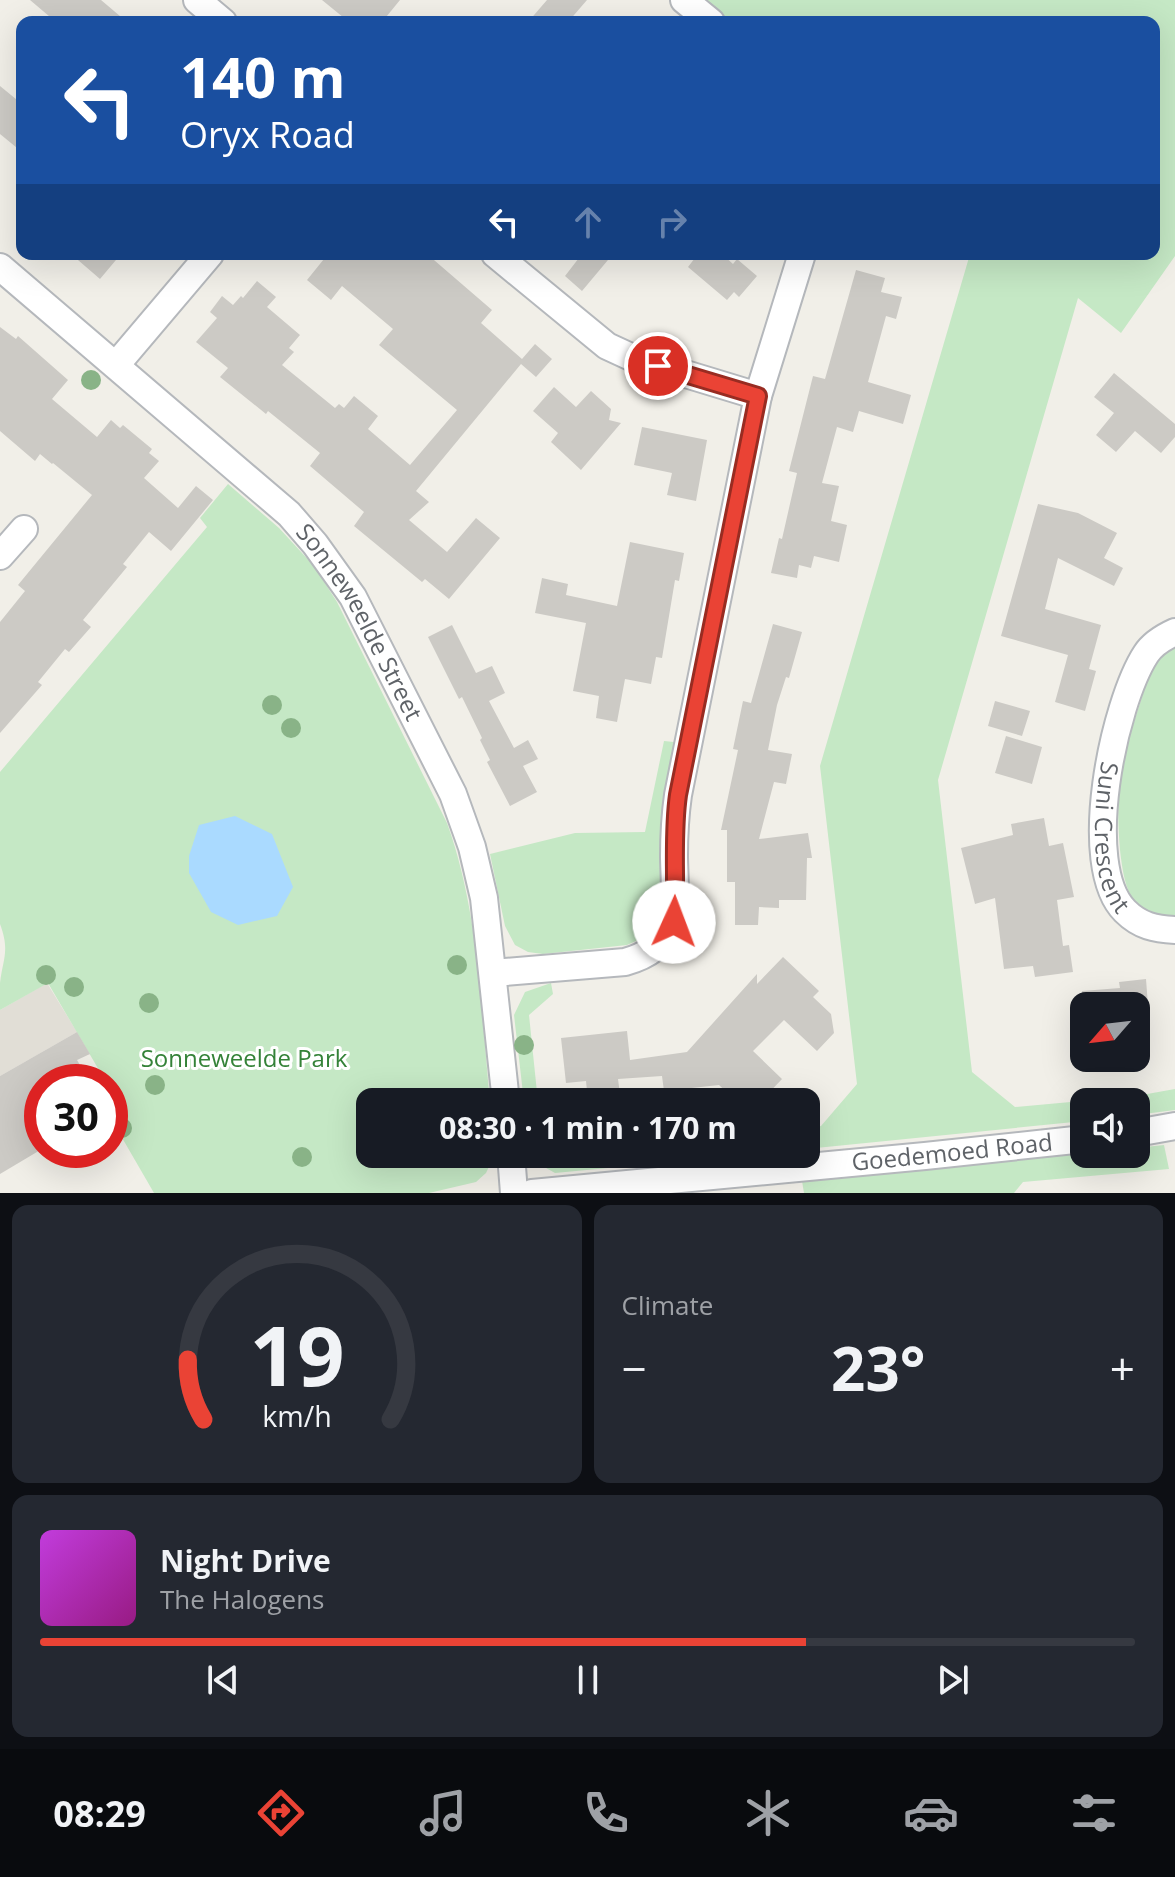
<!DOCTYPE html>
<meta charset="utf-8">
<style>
:root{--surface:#171b24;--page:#242831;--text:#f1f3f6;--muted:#9ea1a6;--line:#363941;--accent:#ea4335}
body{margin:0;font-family:"Open Sans",sans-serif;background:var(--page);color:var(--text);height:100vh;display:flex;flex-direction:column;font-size:30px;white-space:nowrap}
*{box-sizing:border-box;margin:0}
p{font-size:26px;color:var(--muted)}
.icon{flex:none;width:44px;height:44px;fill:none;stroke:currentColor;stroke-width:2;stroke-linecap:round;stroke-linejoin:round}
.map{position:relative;height:1193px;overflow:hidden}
.panel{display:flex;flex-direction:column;gap:12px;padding:12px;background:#0d0f14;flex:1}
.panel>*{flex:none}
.hud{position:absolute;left:16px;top:16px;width:1144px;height:244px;border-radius:16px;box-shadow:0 8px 32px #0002;background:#1a4fa0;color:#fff;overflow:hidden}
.needle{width:52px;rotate:242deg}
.fabs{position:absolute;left:1070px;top:992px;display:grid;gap:16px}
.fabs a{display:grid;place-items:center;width:80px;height:80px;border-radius:16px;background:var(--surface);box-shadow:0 8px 32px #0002;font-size:40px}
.speed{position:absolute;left:24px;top:1064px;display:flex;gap:16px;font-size:40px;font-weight:700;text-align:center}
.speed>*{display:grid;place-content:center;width:104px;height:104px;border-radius:50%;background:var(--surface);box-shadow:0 8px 32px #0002;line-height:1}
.speed .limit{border:12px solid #d22;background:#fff;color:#111}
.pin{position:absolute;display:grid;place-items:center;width:68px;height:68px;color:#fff;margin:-34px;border:4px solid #fff;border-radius:50%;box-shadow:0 2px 8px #0007}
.me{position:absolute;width:88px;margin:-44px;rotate:2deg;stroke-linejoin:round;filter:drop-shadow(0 0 6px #0008)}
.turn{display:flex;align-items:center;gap:28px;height:168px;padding:0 32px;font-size:36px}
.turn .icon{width:104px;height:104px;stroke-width:2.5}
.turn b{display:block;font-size:56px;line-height:68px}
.lanes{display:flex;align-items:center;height:76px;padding:0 32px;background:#0003;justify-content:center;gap:40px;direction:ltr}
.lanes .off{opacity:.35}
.big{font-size:60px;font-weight:700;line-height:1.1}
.panel .tile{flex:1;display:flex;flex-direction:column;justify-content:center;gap:12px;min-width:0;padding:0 28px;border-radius:16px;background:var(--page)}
.panel .dial{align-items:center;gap:0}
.dial svg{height:208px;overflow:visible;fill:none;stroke:var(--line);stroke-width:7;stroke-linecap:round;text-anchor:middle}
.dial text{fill:var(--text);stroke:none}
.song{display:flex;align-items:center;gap:24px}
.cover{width:96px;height:96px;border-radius:12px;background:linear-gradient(135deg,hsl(290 70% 55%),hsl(310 70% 35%))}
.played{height:8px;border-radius:4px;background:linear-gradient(90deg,var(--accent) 70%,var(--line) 70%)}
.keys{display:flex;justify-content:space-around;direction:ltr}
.heat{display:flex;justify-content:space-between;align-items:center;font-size:44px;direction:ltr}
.panel .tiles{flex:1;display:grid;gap:12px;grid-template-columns:1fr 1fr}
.tile:last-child{grid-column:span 2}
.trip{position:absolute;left:356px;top:1088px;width:464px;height:80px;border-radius:16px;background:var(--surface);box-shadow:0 8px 32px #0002;font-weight:700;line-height:80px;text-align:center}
.menu{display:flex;height:128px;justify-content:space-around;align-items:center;background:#090b0e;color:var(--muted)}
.menu .icon{width:56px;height:56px}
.menu .selected{color:var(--accent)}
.menu b{font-size:36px;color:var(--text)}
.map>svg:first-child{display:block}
.education{fill:#e1ded6}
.green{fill:#c5e8c5}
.water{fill:#aadaff}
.building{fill:#cccac5}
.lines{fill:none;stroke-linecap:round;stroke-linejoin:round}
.minor-casing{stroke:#b5b8bc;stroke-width:30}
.minor{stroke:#fff;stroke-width:26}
.tree{fill:#89b387}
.route-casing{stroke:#982c22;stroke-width:20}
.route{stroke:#ea4335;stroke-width:14}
.labels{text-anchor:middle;stroke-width:6;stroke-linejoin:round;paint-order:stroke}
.street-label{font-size:24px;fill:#5f6368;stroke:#fff}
.park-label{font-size:24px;fill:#348238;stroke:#fff}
</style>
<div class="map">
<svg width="1175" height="1193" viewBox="0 0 1175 1193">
<rect width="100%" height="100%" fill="#f1efe8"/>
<!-- education -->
<path class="education" d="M 47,983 L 77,1032 L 0,1076 L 0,1010 Z"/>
<!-- green -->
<path class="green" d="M 703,0 L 1175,0 L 1175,256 L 1121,333 L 1078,298 L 938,780 L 972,1072 L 1015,1107 L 1136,1096 L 1175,1089 L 1175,1110 L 1136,1115 L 1136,1102 L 1084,1102 L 1084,1121 L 806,1149 L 806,1128 L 821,1126 L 857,1084 L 820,766 L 970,254 L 1154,254 L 1154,22 L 729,22 Z
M 228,484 L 279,528 L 314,566 L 337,602 L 447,823 C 479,912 481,1009 490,1102 L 370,1102 L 370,1154 L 495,1154 L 486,1173 L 476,1182 L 429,1193 L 154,1193 L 110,1117 L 110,1082 L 106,1082 L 48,983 L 0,1010 C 0,1001 0,992 0,983 C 3,958 10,951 0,924 L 0,772 L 207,527 L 200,518 Z
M 1175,646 L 1175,916 C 1130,921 1124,885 1120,850 C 1118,825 1117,802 1121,776 C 1126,740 1141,703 1151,668 L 1159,656 Z
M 664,741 L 674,742 L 660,833 L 662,906 L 657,923 L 645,937 L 627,945 L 543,954 L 528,952 L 515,945 L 505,926 L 490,854 L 575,833 L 645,832 Z
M 551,983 L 553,994 L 529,1015 L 538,1102 L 524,1102 L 514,1015 L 525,992 Z
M 1164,1145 L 1169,1169 L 1023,1182 L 1014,1193 L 804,1193 L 802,1181 L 1084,1153 L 1136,1154 L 1136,1148 Z
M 533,1154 L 755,1154 L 555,1173 L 539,1164 Z"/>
<!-- water -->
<path class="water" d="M 235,816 L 272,834 L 293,887 L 277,916 L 238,925 L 211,912 L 189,873 L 189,856 L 199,825 Z"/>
<!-- building -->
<path class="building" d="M 30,0 L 101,0 L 127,22 L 56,22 Z
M 322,0 L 400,0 L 382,22 L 349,22 Z
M 547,0 L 587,0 L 568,22 L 528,22 Z
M 0,86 L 22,104 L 22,152 L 0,134 Z
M 71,254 L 121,254 L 100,279 Z
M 328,254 L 427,254 L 492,310 L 481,323 L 522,359 L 535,344 L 552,359 L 536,377 L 521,364 L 416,491 L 429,502 L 409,520 L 447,552 L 476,518 L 500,538 L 449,599 L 425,579 L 422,582 L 354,526 L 364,512 L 310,466 L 320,453 L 268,411 L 266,414 L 220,377 L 228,368 L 196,342 L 217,318 L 210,312 L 222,296 L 233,305 L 241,296 L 243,298 L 257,281 L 276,297 L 267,307 L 300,335 L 289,348 L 294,352 L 282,365 L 335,408 L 339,404 L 344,408 L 354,396 L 378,416 L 368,429 L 410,465 L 457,410 L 379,345 L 393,329 L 342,286 L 331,300 L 307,280 Z
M 582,254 L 613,254 L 582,291 L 565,276 Z
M 698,254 L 722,254 L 733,264 L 737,259 L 757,276 L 739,297 L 734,292 L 727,300 L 688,267 Z
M 856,270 L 885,278 L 881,292 L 902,297 L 896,319 L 886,316 L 868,382 L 911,395 L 903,424 L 859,411 L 853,432 L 837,427 L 822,483 L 839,486 L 831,521 L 847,525 L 839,562 L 814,556 L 811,568 L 799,565 L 797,578 L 771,573 L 779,538 L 782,539 L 797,473 L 789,471 L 813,376 L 825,379 Z
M 0,327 L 16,339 L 18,336 L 68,380 L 52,399 L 97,437 L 111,420 L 120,428 L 123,425 L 152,449 L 149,453 L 159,461 L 144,478 L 178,508 L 196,486 L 213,500 L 171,551 L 149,532 L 123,564 L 127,567 L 83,620 L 91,627 L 69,652 L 65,649 L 38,682 L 42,685 L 0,733 L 0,622 L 25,591 L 18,585 L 92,495 L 53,463 L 52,464 L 40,454 L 35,461 L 0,431 Z
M 1114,373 L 1175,424 L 1175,437 L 1161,453 L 1135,431 L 1116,452 L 1096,435 L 1114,413 L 1094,397 Z
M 554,387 L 576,407 L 591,391 L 611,409 L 609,420 L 621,423 L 581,470 L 551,442 L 558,433 L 533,411 Z
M 642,427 L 707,440 L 696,501 L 667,495 L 672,473 L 634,465 Z
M 1038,504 L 1078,513 L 1117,533 L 1104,558 L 1123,568 L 1114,586 L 1058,558 L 1045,609 L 1101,625 L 1089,669 L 1096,671 L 1085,711 L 1055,702 L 1068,655 L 1001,636 Z
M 630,542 L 684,553 L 679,581 L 675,580 L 662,658 L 656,657 L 651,684 L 625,679 L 617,722 L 596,718 L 599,696 L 573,691 L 586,623 L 535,613 L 542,578 L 568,584 L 566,595 L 617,606 Z
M 773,624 L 802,632 L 789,678 L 786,677 L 777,705 L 768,750 L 792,754 L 786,784 L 774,782 L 759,839 L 808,833 L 812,858 L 807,858 L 806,900 L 779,900 L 779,908 L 759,907 L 758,925 L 735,925 L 735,882 L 727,882 L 727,830 L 721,830 L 738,750 L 733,749 L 743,701 L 751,703 Z
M 452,625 L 476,673 L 492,666 L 505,693 L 489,701 L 514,748 L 528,740 L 538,759 L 523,766 L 537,792 L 510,806 L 487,762 L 490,760 L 480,740 L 482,738 L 462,697 L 459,699 L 428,637 Z
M 995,701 L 1030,711 L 1022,736 L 988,726 Z
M 1006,736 L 1042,747 L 1032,784 L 995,773 Z
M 1044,818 L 1049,846 L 1063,843 L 1074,897 L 1057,900 L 1063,946 L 1069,945 L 1073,972 L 1035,977 L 1033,966 L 1004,969 L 995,898 L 975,904 L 961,848 L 1013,835 L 1011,824 Z
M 783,957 L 819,991 L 813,997 L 831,1014 L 834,1033 L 817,1051 L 784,1020 L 753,1051 L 782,1079 L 760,1102 L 737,1102 L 719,1085 L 664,1091 L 662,1076 L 618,1079 L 621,1102 L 588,1102 L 586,1081 L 566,1083 L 561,1038 L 627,1031 L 630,1060 L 687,1052 L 757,974 L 757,984 Z
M 1146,979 L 1148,1006 L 1082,1006 L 1082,991 L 1120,988 L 1119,982 Z
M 77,1032 L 90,1054 L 77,1060 L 90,1082 L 42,1082 L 42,1149 L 0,1174 L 0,1076 Z"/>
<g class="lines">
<defs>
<g id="minor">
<path d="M 197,0 L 223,22"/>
<path d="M 684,0 L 711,22"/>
<path d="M 495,254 L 607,346 L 633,358 L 758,396"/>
<path id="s1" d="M 0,267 L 289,514 L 315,544 L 353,597 L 453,794 L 472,847 L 484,898 L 506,1102"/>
<path d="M 116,365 L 210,254"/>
<path d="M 0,556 L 24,529"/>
<path id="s2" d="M 1175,632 C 1164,637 1153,643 1146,654 C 1114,703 1079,865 1125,911 C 1140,926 1155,929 1175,930"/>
<path d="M 493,973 L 625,962 C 683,946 675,905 674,857 C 674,835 675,816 678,795 L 758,396 L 802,254"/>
<path d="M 1136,1133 L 1175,1126"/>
<path d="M 511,1154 L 514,1193"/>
<path id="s3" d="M 532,1193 L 925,1156 L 1084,1139"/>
</g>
</defs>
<!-- minor casing -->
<use href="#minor" class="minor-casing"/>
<!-- minor -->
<use href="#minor" class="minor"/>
</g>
<!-- trees -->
<g class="tree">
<circle cx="91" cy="380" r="10"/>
<circle cx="272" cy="705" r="10"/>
<circle cx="291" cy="728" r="10"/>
<circle cx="457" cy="965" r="10"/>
<circle cx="46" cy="975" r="10"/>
<circle cx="74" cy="987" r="10"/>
<circle cx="149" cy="1003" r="10"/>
<circle cx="524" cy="1045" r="10"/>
<circle cx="155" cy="1085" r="10"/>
<circle cx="122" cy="1128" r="10"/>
<circle cx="302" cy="1157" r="10"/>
</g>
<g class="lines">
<defs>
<path id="route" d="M 658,366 L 758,396 L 678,795 C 672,837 677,879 674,922"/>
</defs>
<!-- route casing -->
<use href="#route" class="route-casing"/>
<!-- route -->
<use href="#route" class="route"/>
</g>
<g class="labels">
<!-- street labels -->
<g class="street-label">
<text dy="8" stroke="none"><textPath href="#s1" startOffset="510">Sonneweelde Street</textPath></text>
<text dy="8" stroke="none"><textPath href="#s2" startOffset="228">Suni Crescent</textPath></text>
<text dy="8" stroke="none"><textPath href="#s3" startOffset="422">Goedemoed Road</textPath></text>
</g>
<!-- park labels -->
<g class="park-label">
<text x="244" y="1067">Sonneweelde Park</text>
</g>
</g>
</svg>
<div class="fabs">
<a><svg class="needle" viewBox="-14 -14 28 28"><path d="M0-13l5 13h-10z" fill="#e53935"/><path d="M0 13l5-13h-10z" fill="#9ea1a6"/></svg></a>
<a><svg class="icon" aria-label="sound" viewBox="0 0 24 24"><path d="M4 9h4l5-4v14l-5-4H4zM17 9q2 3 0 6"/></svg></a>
</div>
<div class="speed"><div class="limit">30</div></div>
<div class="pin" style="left:658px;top:366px;background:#d93025"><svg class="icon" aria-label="arrive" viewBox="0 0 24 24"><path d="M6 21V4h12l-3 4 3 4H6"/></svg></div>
<svg class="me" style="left:674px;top:922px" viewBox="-20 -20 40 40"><circle r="19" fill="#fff"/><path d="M0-13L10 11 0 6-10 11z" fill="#ea4335"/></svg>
<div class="trip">08:30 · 1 min · 170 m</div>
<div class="hud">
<div class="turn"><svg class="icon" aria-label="left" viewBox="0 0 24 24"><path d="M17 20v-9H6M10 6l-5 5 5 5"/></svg><div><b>140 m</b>Oryx Road</div></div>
<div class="lanes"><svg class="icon" aria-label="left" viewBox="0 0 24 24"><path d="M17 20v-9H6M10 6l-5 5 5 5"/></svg><svg class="icon off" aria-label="ahead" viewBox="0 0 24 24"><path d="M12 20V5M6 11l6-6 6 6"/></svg><svg class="icon off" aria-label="right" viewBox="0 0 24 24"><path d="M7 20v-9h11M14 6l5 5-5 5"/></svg></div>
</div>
</div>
<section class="panel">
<div class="tiles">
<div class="tile dial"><svg viewBox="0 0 100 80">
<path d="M14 69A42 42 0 1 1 86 69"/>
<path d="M14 69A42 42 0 0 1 8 46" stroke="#ea4335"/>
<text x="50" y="56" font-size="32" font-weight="700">19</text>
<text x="50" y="72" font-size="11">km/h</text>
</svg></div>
<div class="tile"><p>Climate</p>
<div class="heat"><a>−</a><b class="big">23°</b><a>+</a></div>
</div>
<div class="tile">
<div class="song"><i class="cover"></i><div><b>Night Drive</b><p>The Halogens</p></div></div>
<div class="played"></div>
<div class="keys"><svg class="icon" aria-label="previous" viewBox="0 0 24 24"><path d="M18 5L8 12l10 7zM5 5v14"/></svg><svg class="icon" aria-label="pause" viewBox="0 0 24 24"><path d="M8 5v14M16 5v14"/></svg><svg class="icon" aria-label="next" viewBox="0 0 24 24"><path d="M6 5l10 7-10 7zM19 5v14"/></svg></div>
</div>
</div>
</section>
<nav class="menu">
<b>08:29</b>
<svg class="icon selected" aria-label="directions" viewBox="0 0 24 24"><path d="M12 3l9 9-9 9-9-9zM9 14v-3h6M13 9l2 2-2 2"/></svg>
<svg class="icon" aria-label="music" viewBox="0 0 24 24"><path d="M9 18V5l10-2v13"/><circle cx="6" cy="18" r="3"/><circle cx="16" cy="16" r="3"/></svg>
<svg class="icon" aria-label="phone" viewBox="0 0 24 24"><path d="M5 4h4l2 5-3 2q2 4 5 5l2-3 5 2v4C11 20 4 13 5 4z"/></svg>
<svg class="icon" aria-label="climate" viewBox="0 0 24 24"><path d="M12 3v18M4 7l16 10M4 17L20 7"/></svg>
<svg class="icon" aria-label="car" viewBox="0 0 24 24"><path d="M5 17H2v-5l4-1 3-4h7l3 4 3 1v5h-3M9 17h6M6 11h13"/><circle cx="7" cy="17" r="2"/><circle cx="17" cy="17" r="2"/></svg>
<svg class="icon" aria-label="filters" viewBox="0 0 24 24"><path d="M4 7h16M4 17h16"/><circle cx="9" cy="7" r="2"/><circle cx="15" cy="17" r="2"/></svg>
</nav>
